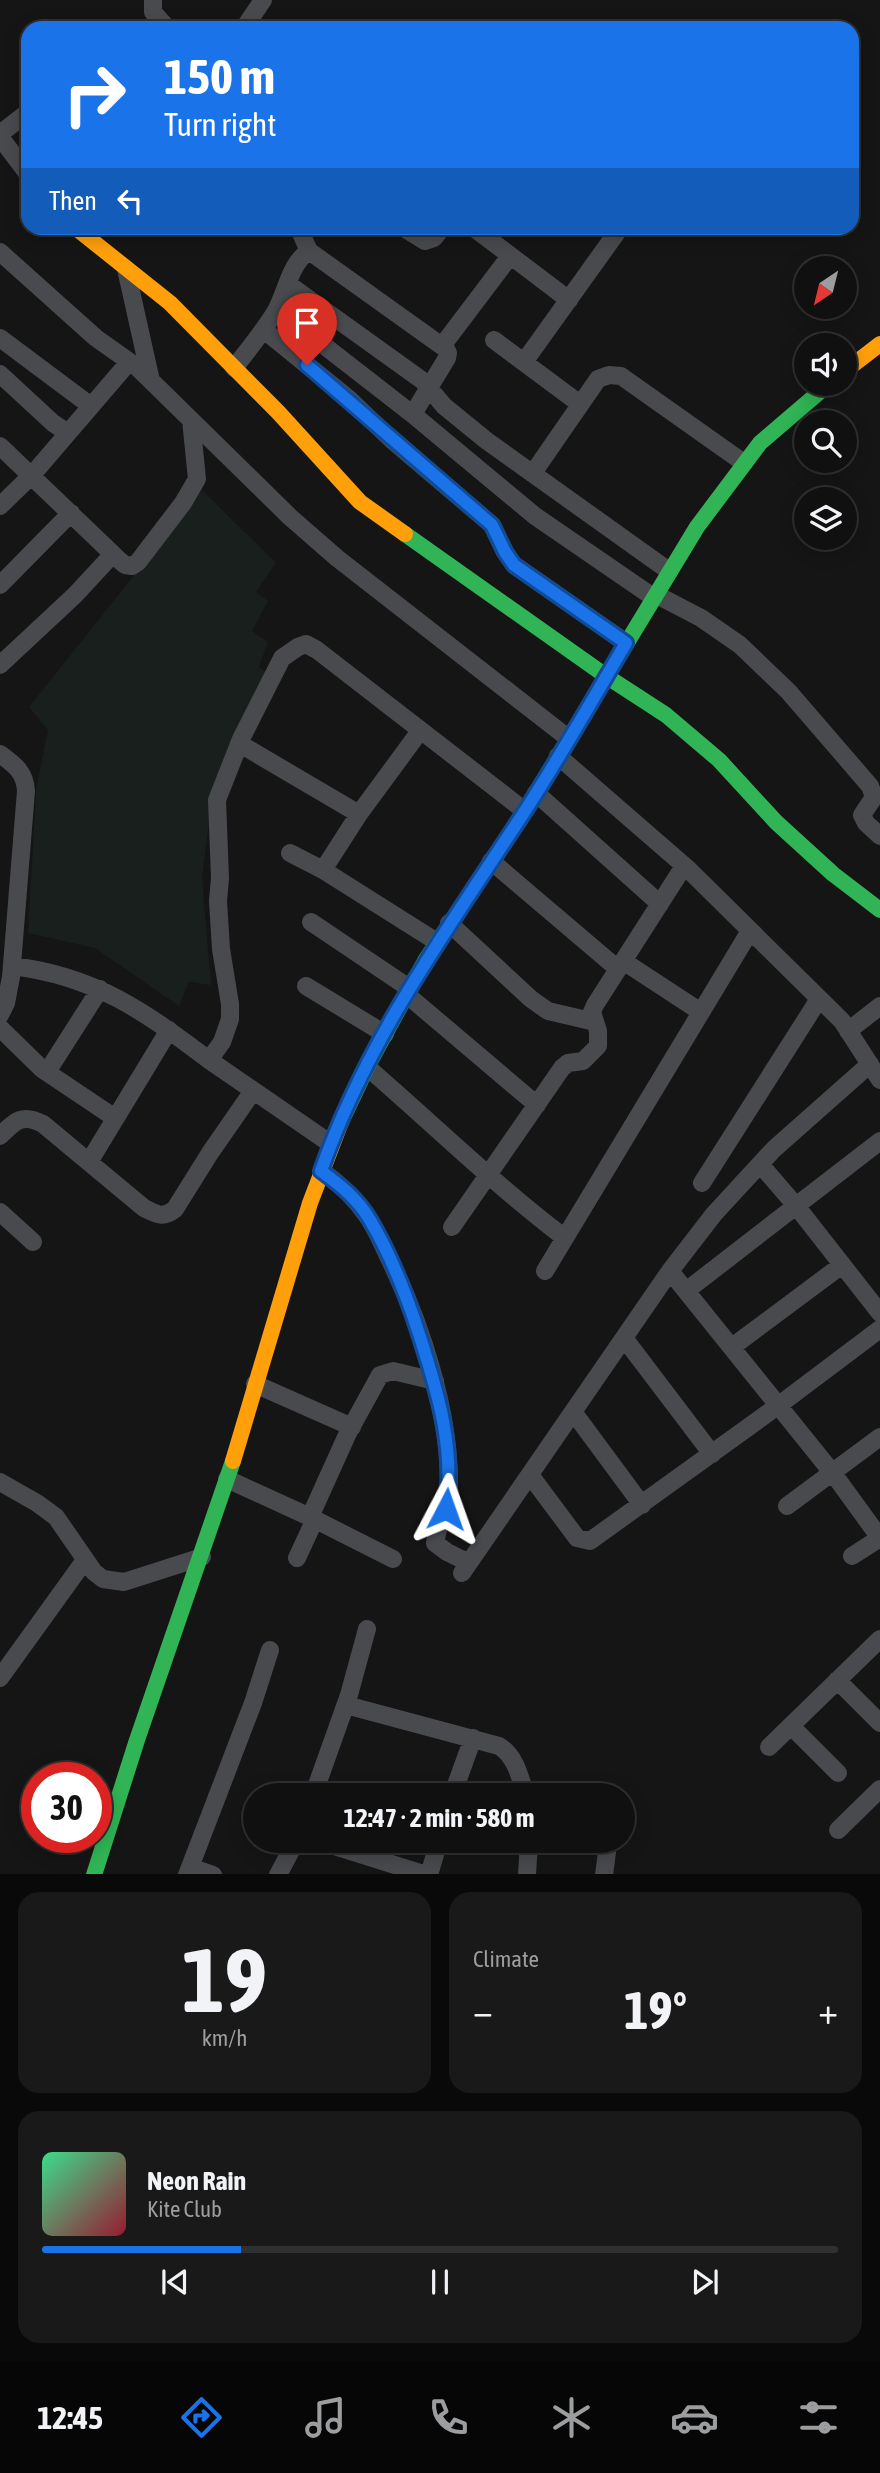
<!DOCTYPE html>
<meta charset="utf-8">
<style>
:root{--surface:#101010;--page:#191919;--text:#f1f3f6;--muted:#9c9d9f;--line:#303030;--accent:#1a73e8}
body{margin:0;font-family:"Asap Condensed",sans-serif;background:var(--page);color:var(--text);height:100vh;display:flex;flex-direction:column;font-size:26px;white-space:nowrap}
*{box-sizing:border-box;margin:0}
p{font-size:23px;color:var(--muted)}
.icon{flex:none;width:38px;height:38px;fill:none;stroke:currentColor;stroke-width:2;stroke-linecap:round;stroke-linejoin:round}
.map{position:relative;height:1874px;overflow:hidden}
.sheet{display:flex;flex-direction:column;gap:18px;padding:18px;background:#090909;flex:1}
.sheet>*{flex:none}
.banner{position:absolute;left:21px;top:21px;width:838px;height:214px;border-radius:21px;box-shadow:0 4px 18px #0003,0 0 0 2px var(--line);background:#1a73e8;color:#fff;overflow:hidden}
.needle{width:46px;rotate:215deg}
.fabs{position:absolute;left:794px;top:256px;display:grid;gap:14px}
.fabs a{display:grid;place-items:center;width:63px;height:63px;border-radius:50%;background:var(--surface);box-shadow:0 4px 18px #0003,0 0 0 2px var(--line);font-size:35px}
.speed{position:absolute;left:21px;top:1762px;display:flex;gap:14px;font-size:35px;font-weight:700;text-align:center}
.speed>*{display:grid;place-content:center;width:91px;height:91px;border-radius:50%;background:var(--surface);box-shadow:0 4px 18px #0003,0 0 0 2px var(--line);line-height:1}
.speed .limit{border:10px solid #d22;background:#fff;color:#111}
.pin{position:absolute;display:grid;place-items:center;width:60px;height:60px;color:#fff;margin:-72px -30px;border-radius:50% 50% 50% 0;rotate:-45deg;box-shadow:0 0 7px #0007}
.pin .icon{rotate:45deg}
.me{position:absolute;width:77px;margin:-38px;rotate:4deg;stroke-linejoin:round;filter:drop-shadow(0 0 5px #0008)}
.turn{display:flex;align-items:center;gap:24px;height:147px;padding:0 28px;font-size:32px}
.turn .icon{width:91px;height:91px;stroke-width:2.5}
.turn b{display:block;font-size:49px;line-height:60px}
.then{display:flex;align-items:center;height:66px;padding:0 28px;background:#0003;gap:14px;font-size:26px}
.big{font-size:52px;font-weight:700;line-height:1.1}
.sheet .widget{flex:1;display:flex;flex-direction:column;justify-content:center;gap:10px;min-width:0;padding:0 24px;border-radius:21px;background:var(--page)}
.sheet .dial{align-items:center;gap:0}
.dial b{font-size:91px;line-height:1}
.song{display:flex;align-items:center;gap:21px}
.cover{width:84px;height:84px;border-radius:10px;background:linear-gradient(135deg,hsl(150 70% 55%),hsl(350 70% 35%))}
.played{height:7px;border-radius:4px;background:linear-gradient(90deg,var(--accent) 25%,var(--line) 25%)}
.keys{display:flex;justify-content:space-around;direction:ltr}
.heat{display:flex;justify-content:space-between;align-items:center;font-size:38px;direction:ltr}
.sheet .tiles{flex:1;display:grid;gap:18px;grid-template-columns:1fr 1fr}
.widget:last-child{grid-column:span 2}
.trip{position:absolute;left:243px;top:1783px;width:392px;height:70px;border-radius:35px;background:var(--surface);box-shadow:0 4px 18px #0003,0 0 0 2px var(--line);font-weight:700;line-height:70px;text-align:center}
.menu{display:flex;height:112px;justify-content:space-around;align-items:center;background:#060606;color:var(--muted)}
.menu .icon{width:49px;height:49px}
.menu .current{color:var(--accent)}
.menu b{font-size:32px;color:var(--text)}
.map>svg:first-child{display:block}
.green{fill:#191f1c}
.lines{fill:none;stroke-linecap:round;stroke-linejoin:round}
.street{stroke:#494a4e;stroke-width:18}
.fast{stroke:#30b455;stroke-width:16}
.slow{stroke:#ff9f0a;stroke-width:16}
.route-casing{stroke:#114b97;stroke-width:18}
.route{stroke:#1a73e8;stroke-width:12}
</style>
<div class="map">
<svg width="880" height="1875" viewBox="0 0 880 1875">
<rect width="100%" height="100%" fill="#151515"/>
<!-- green -->
<path class="green" d="M 202,490 L 276,563 L 256,592 L 268,601 L 252,631 L 268,642 L 259,667 L 266,672 L 212,801 L 202,877 L 211,985 L 189,982 L 179,1006 L 95,948 L 28,933 L 36,790 L 48,730 L 29,707 Z"/>
<g class="lines">
<!-- street -->
<path class="street" d="M 153,0 L 153,12 L 167,28
M 244,28 L 263,0
M 0,134 L 28,112
M 0,137 L 28,174
M 296,228 L 300,231 L 309,251
M 404,228 L 425,241 L 434,238 L 442,228
M 474,228 L 569,300
M 0,252 L 96,338 L 137,367 L 290,517 L 337,558 L 568,738
M 126,269 L 151,381
M 288,284 L 423,381 L 444,406 L 487,441 L 669,571
M 277,309 L 416,417 L 535,516 L 653,597
M 264,330 L 349,399 L 393,441 L 492,525 L 505,552 L 514,565 L 626,643
M 0,338 L 91,406
M 494,340 L 580,404
M 442,346 L 510,256
M 524,362 L 620,228
M 234,368 C 248,350 262,333 274,314 C 286,295 289,264 309,251 L 446,349 L 448,353 L 447,358 L 413,414
M 0,374 L 53,423 L 68,433
M 0,446 L 118,559 L 125,565 L 132,566 L 138,562 L 183,503 L 197,479 L 191,420
M 533,473 L 598,379 L 609,375 L 621,376 L 744,463
M 0,506 L 32,475 L 129,362
M 0,585 L 71,513
M 655,594 L 701,618 L 740,645 L 789,692 L 870,786 L 874,797 L 862,815 L 866,823 L 880,836
M 0,665 L 75,595 L 113,554
M 240,744 L 359,814
M 0,754 C 15,765 25,772 26,791 L 11,977 L 6,1003 L 0,1015
M 558,756 L 687,868 L 842,1021 L 880,1080
M 536,793 L 660,904
M 290,853 L 323,870 L 437,942
M 491,861 L 618,969
M 323,870 L 359,814 L 420,731
M 311,922 L 409,988
M 449,923 L 531,999 L 548,1011 L 595,1022
M 623,961 L 701,1012
M 12,966 C 95,976 144,1011 209,1060
M 306,986 L 385,1034
M 406,994 L 537,1105
M 0,1028 L 42,1069 L 115,1118
M 848,1031 L 880,1006
M 367,1067 C 433,1124 495,1185 565,1238
M 47,1072 L 100,989
M 0,1136 C 15,1121 22,1113 43,1124 L 144,1208 C 157,1214 162,1219 175,1209 L 210,1153 L 253,1091
M 331,1144 L 209,1060 L 222,1042 L 230,1019 L 230,1004 L 221,949 L 218,901 L 220,878 L 217,800 L 241,739 L 282,658 L 298,647 L 306,644 L 317,650 L 525,811
M 89,1162 L 169,1030
M 760,1164 L 797,1207 L 880,1313
M 322,1171 C 340,1184 354,1197 367,1216 C 375,1227 381,1241 387,1254 C 420,1321 450,1410 449,1486 C 449,1506 438,1523 435,1543 L 447,1552 L 469,1563
M 702,1183 L 819,999
M 0,1212 L 33,1242
M 452,1227 L 562,1068 L 568,1063 L 583,1061 L 598,1046 L 598,1031 L 592,1012 L 595,1005 L 684,866
M 545,1271 L 750,931
M 670,1271 L 835,1476 L 880,1538
M 686,1291 L 880,1141
M 624,1338 L 712,1454
M 732,1347 L 842,1265
M 255,1384 L 352,1427
M 574,1413 L 642,1505
M 530,1475 L 577,1538 L 590,1541 L 779,1405 L 880,1329
M 227,1479 L 310,1517 L 393,1559
M 0,1482 L 37,1503 L 56,1517 L 94,1572 L 103,1579 L 124,1582 L 202,1557
M 787,1506 L 880,1437
M 310,1517 L 347,1435 L 380,1375 L 393,1371 L 435,1381
M 852,1556 L 880,1538
M 297,1558 L 315,1519
M 462,1573 L 670,1271 L 714,1214 L 774,1149 L 870,1064
M 0,1678 L 85,1560
M 837,1680 L 880,1723
M 346,1705 L 499,1746 C 516,1756 520,1778 526,1796
M 791,1726 L 838,1773
M 769,1747 L 880,1639
M 313,1796 L 349,1695 L 367,1629
M 452,1796 L 473,1738
M 838,1830 L 880,1789
M 318,1841 L 427,1875
M 190,1867 L 213,1875
M 187,1875 L 253,1703 L 270,1650
M 278,1875 L 296,1841
M 429,1875 L 439,1841
M 527,1875 L 529,1841
M 604,1875 L 607,1852"/>
<!-- fast -->
<path class="fast" d="M 405,534 L 606,676 L 666,715 L 719,760 L 776,822 L 833,874 L 880,910
M 341,1122 L 367,1067 L 425,961 L 525,811 L 697,527 L 760,443 L 830,383
M 94,1875 L 137,1740 L 233,1461"/>
<!-- slow -->
<path class="slow" d="M 76,228 L 170,303 L 278,412 L 360,502 L 405,534
M 845,371 L 880,344
M 233,1461 L 310,1203 L 341,1122"/>
</g>
<g class="lines">
<defs>
<path id="route" d="M 307,365 L 492,525 L 505,552 L 514,565 L 626,643 C 593,699 560,757 525,811 C 449,927 367,1039 321,1171 C 340,1185 358,1199 370,1220 C 392,1257 407,1296 420,1337 C 438,1393 455,1449 446,1509"/>
</defs>
<!-- route casing -->
<use href="#route" class="route-casing"/>
<!-- route -->
<use href="#route" class="route"/>
</g>
</svg>
<div class="fabs">
<a><svg class="needle" viewBox="-14 -14 28 28"><path d="M0-13l5 13h-10z" fill="#e53935"/><path d="M0 13l5-13h-10z" fill="#9c9d9f"/></svg></a>
<a><svg class="icon" aria-label="sound" viewBox="0 0 24 24"><path d="M4 9h4l5-4v14l-5-4H4zM17 9q2 3 0 6"/></svg></a>
<a><svg class="icon" aria-label="search" viewBox="0 0 24 24"><circle cx="10" cy="10" r="6"/><path d="M15 15l6 6"/></svg></a>
<a><svg class="icon" aria-label="layers" viewBox="0 0 24 24"><path d="M12 4l9 5-9 5-9-5zM3 14l9 5 9-5"/></svg></a>
</div>
<div class="speed"><div class="limit">30</div></div>
<div class="pin" style="left:307px;top:365px;background:#d93025"><svg class="icon" aria-label="arrive" viewBox="0 0 24 24"><path d="M6 21V4h12l-3 4 3 4H6"/></svg></div>
<svg class="me" style="left:446px;top:1509px" viewBox="-20 -20 40 40"><path d="M0-17L14 15 0 8-14 15z" fill="#1a73e8" stroke="#fff" stroke-width="4"/></svg>
<div class="trip">12:47 · 2 min · 580 m</div>
<div class="banner">
<div class="turn"><svg class="icon" aria-label="right" viewBox="0 0 24 24"><path d="M7 20v-9h11M14 6l5 5-5 5"/></svg><div><b>150 m</b>Turn right</div></div>
<div class="then">Then<svg class="icon" aria-label="left" viewBox="0 0 24 24"><path d="M17 20v-9H6M10 6l-5 5 5 5"/></svg></div>
</div>
</div>
<section class="sheet">
<div class="tiles">
<div class="widget dial"><b>19</b><p>km/h</p></div>
<div class="widget"><p>Climate</p>
<div class="heat"><a>−</a><b class="big">19°</b><a>+</a></div>
</div>
<div class="widget">
<div class="song"><i class="cover"></i><div><b>Neon Rain</b><p>Kite Club</p></div></div>
<div class="played"></div>
<div class="keys"><svg class="icon" aria-label="previous" viewBox="0 0 24 24"><path d="M18 5L8 12l10 7zM5 5v14"/></svg><svg class="icon" aria-label="pause" viewBox="0 0 24 24"><path d="M8 5v14M16 5v14"/></svg><svg class="icon" aria-label="next" viewBox="0 0 24 24"><path d="M6 5l10 7-10 7zM19 5v14"/></svg></div>
</div>
</div>
</section>
<nav class="menu">
<b>12:45</b>
<svg class="icon current" aria-label="directions" viewBox="0 0 24 24"><path d="M12 3l9 9-9 9-9-9zM9 14v-3h6M13 9l2 2-2 2"/></svg>
<svg class="icon" aria-label="music" viewBox="0 0 24 24"><path d="M9 18V5l10-2v13"/><circle cx="6" cy="18" r="3"/><circle cx="16" cy="16" r="3"/></svg>
<svg class="icon" aria-label="phone" viewBox="0 0 24 24"><path d="M5 4h4l2 5-3 2q2 4 5 5l2-3 5 2v4C11 20 4 13 5 4z"/></svg>
<svg class="icon" aria-label="climate" viewBox="0 0 24 24"><path d="M12 3v18M4 7l16 10M4 17L20 7"/></svg>
<svg class="icon" aria-label="car" viewBox="0 0 24 24"><path d="M5 17H2v-5l4-1 3-4h7l3 4 3 1v5h-3M9 17h6M6 11h13"/><circle cx="7" cy="17" r="2"/><circle cx="17" cy="17" r="2"/></svg>
<svg class="icon" aria-label="filters" viewBox="0 0 24 24"><path d="M4 7h16M4 17h16"/><circle cx="9" cy="7" r="2"/><circle cx="15" cy="17" r="2"/></svg>
</nav>
